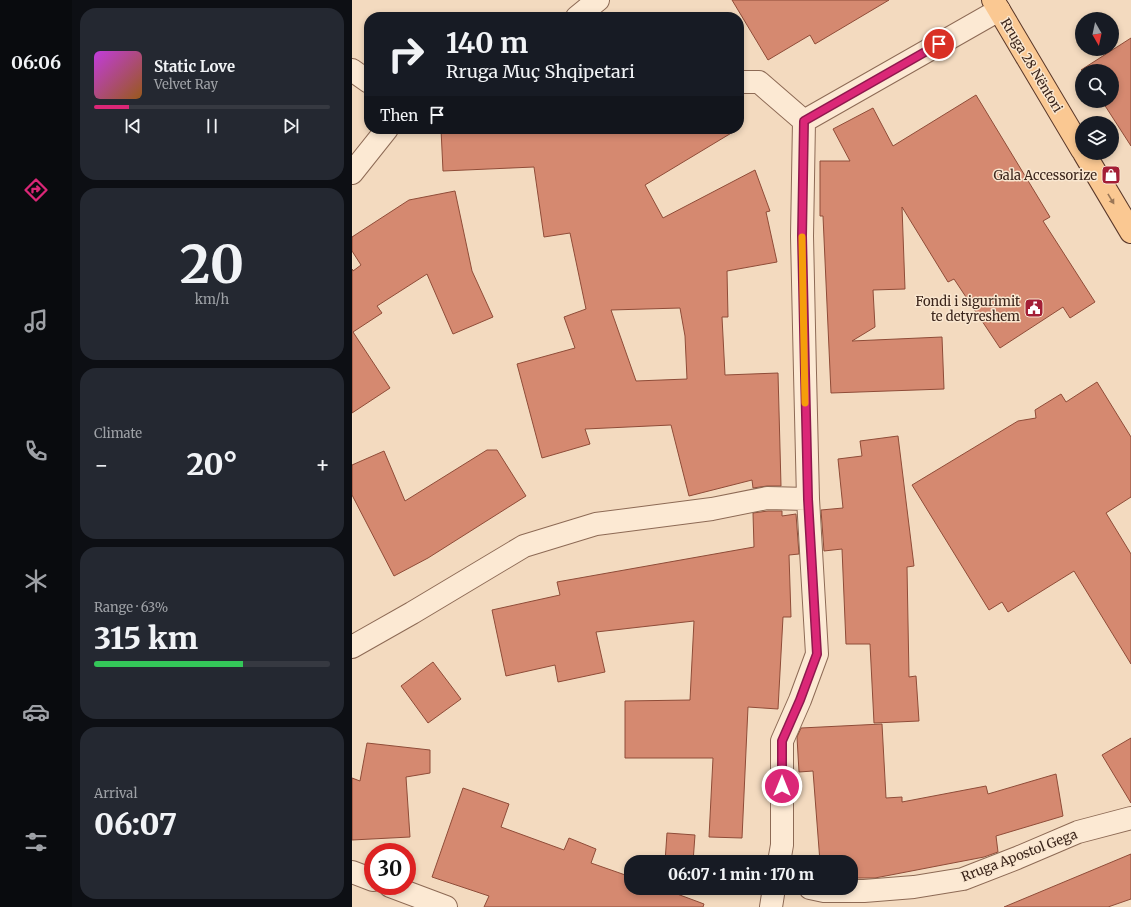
<!DOCTYPE html>
<meta charset="utf-8">
<style>
:root{--surface:#171b24;--page:#242831;--text:#f1f3f6;--muted:#9ea1a6;--line:#363941;--accent:#db2777}
body{margin:0;font-family:Merriweather,serif;background:var(--page);color:var(--text);height:100vh;display:flex;flex-direction:column;font-size:15px;white-space:nowrap}
*{box-sizing:border-box;margin:0}
p{font-size:13px;color:var(--muted)}
.icon{flex:none;width:22px;height:22px;fill:none;stroke:currentColor;stroke-width:2;stroke-linecap:round;stroke-linejoin:round}
.map{position:relative;flex:1;overflow:hidden}
.sheet{display:flex;flex-direction:column;gap:8px;padding:8px;background:#0d0f14;width:280px}
.sheet>*{flex:none}
.top-card{position:absolute;left:12px;top:12px;width:380px;height:122px;border-radius:16px;box-shadow:0 2px 6px #0003;background:#171b24;color:var(--text);overflow:hidden}
.needle{width:26px;rotate:171deg}
.controls{position:absolute;left:723px;top:12px;display:grid;gap:8px}
.controls a{display:grid;place-items:center;width:44px;height:44px;border-radius:50%;background:var(--surface);box-shadow:0 2px 6px #0003;font-size:20px}
.speed{position:absolute;left:12px;top:843px;display:flex;gap:8px;font-size:20px;font-weight:700;text-align:center}
.speed>*{display:grid;place-content:center;width:52px;height:52px;border-radius:50%;background:var(--surface);box-shadow:0 2px 6px #0003;line-height:1}
.speed .limit{border:6px solid #d22;background:#fff;color:#111}
.pin{position:absolute;display:grid;place-items:center;width:34px;height:34px;color:#fff;margin:-17px;border:2px solid #fff;border-radius:50%;box-shadow:0 1px 4px #0007}
.me{position:absolute;width:44px;margin:-22px;rotate:0deg;stroke-linejoin:round;filter:drop-shadow(0 0 3px #0008)}
.turn{display:flex;align-items:center;gap:14px;height:84px;padding:0 16px;font-size:18px}
.turn .icon{width:52px;height:52px;stroke-width:2.5}
.turn b{display:block;font-size:28px;line-height:34px}
.then{display:flex;align-items:center;height:38px;padding:0 16px;background:#0003;gap:8px;font-size:15px}
.big{font-size:30px;font-weight:800;line-height:1.1}
.sheet .widget{flex:1;display:flex;flex-direction:column;justify-content:center;gap:6px;min-width:0;padding:0 14px;border-radius:16px;background:var(--page)}
.sheet .dial{align-items:center;gap:0}
.dial b{font-size:52px;line-height:1}
.song{display:flex;align-items:center;gap:12px}
.cover{width:48px;height:48px;border-radius:6px;background:linear-gradient(135deg,hsl(290 70% 55%),hsl(30 70% 35%))}
.played{height:4px;border-radius:2px;background:linear-gradient(90deg,var(--accent) 15%,var(--line) 15%)}
.keys{display:flex;justify-content:space-around;direction:ltr}
.heat{display:flex;justify-content:space-between;align-items:center;font-size:22px;direction:ltr}
.charge{height:6px;border-radius:3px;background:linear-gradient(90deg,#34c759 63%,var(--line) 0)}
.trip{position:absolute;left:272px;top:855px;width:234px;height:40px;border-radius:16px;background:var(--surface);box-shadow:0 2px 6px #0003;font-weight:800;line-height:40px;text-align:center}
main{display:flex;flex:1;min-height:0}
.dock{display:flex;flex-direction:column;width:72px;justify-content:space-around;align-items:center;background:#090b0e;color:var(--muted)}
.dock .icon{width:28px;height:28px}
.dock .active{color:var(--accent)}
.dock b{font-size:18px;color:var(--text)}
.map>svg:first-child{display:block}
.building{fill:#d58970;stroke:#8f4c38;fill-rule:evenodd}
.lines{fill:none;stroke-linecap:round;stroke-linejoin:round}
.minor-casing{stroke:#8d6a55;stroke-width:24}
.major-casing{stroke:#5a382a;stroke-width:24}
.minor{stroke:#fce9d3;stroke-width:22}
.major{stroke:#fac892;stroke-width:22}
.oneway{fill:#9a7656}
.route-casing{stroke:#8e194d;stroke-width:10}
.route{stroke:#db2777;stroke-width:7}
.slow{stroke:#f59e0b;stroke-width:7}
.labels{text-anchor:middle;stroke-width:3;stroke-linejoin:round;paint-order:stroke}
.street-label{font-size:13px;fill:#3b251b;stroke:#f9e6cf}
.poi-label{font-size:13px;fill:#3b251b;stroke:#f9e6cf;text-anchor:end}
</style>
<main>
<nav class="dock">
<b>06:06</b>
<svg class="icon active" aria-label="directions" viewBox="0 0 24 24"><path d="M12 3l9 9-9 9-9-9zM9 14v-3h6M13 9l2 2-2 2"/></svg>
<svg class="icon" aria-label="music" viewBox="0 0 24 24"><path d="M9 18V5l10-2v13"/><circle cx="6" cy="18" r="3"/><circle cx="16" cy="16" r="3"/></svg>
<svg class="icon" aria-label="phone" viewBox="0 0 24 24"><path d="M5 4h4l2 5-3 2q2 4 5 5l2-3 5 2v4C11 20 4 13 5 4z"/></svg>
<svg class="icon" aria-label="climate" viewBox="0 0 24 24"><path d="M12 3v18M4 7l16 10M4 17L20 7"/></svg>
<svg class="icon" aria-label="car" viewBox="0 0 24 24"><path d="M5 17H2v-5l4-1 3-4h7l3 4 3 1v5h-3M9 17h6M6 11h13"/><circle cx="7" cy="17" r="2"/><circle cx="17" cy="17" r="2"/></svg>
<svg class="icon" aria-label="filters" viewBox="0 0 24 24"><path d="M4 7h16M4 17h16"/><circle cx="9" cy="7" r="2"/><circle cx="15" cy="17" r="2"/></svg>
</nav>
<section class="sheet">
<div class="widget">
<div class="song"><i class="cover"></i><div><b>Static Love</b><p>Velvet Ray</p></div></div>
<div class="played"></div>
<div class="keys"><svg class="icon" aria-label="previous" viewBox="0 0 24 24"><path d="M18 5L8 12l10 7zM5 5v14"/></svg><svg class="icon" aria-label="pause" viewBox="0 0 24 24"><path d="M8 5v14M16 5v14"/></svg><svg class="icon" aria-label="next" viewBox="0 0 24 24"><path d="M6 5l10 7-10 7zM19 5v14"/></svg></div>
</div>
<div class="widget dial"><b>20</b><p>km/h</p></div>
<div class="widget"><p>Climate</p>
<div class="heat"><a>−</a><b class="big">20°</b><a>+</a></div>
</div>
<div class="widget"><p>Range · 63%</p><b class="big">315 km</b><div class="charge"></div></div>
<div class="widget"><p>Arrival</p><b class="big">06:07</b></div>
</section>
<div class="map">
<svg width="779" height="907" viewBox="0 0 779 907">
<rect width="100%" height="100%" fill="#f3dabf"/>
<!-- building -->
<path class="building" d="M 380,0 L 537,0 L 463,44 L 458,35 L 416,60 Z
M 779,38 L 779,146 L 750,101 L 760,101 L 760,71 L 729,70 Z
M 624,95 L 698,217 L 691,221 L 743,302 L 718,318 L 711,307 L 648,348 L 602,279 L 596,282 L 550,207 L 553,289 L 521,290 L 523,327 L 500,341 L 590,337 L 592,389 L 479,393 L 471,216 L 468,216 L 468,161 L 498,161 L 481,129 L 521,108 L 541,146 Z
M 89,129 L 386,129 L 293,185 L 311,218 L 403,170 L 418,211 L 414,212 L 425,262 L 375,271 L 376,317 L 370,317 L 373,375 L 426,373 L 429,486 L 415,486 L 401,488 L 400,480 L 337,496 L 319,425 L 233,429 L 238,444 L 190,458 L 165,364 L 223,348 L 212,317 L 234,309 L 218,233 L 192,237 L 182,167 L 91,171 ZM 328,308 L 333,336 L 335,379 L 284,381 L 259,310 Z
M 103,191 L 120,271 L 141,317 L 101,334 L 75,274 L 25,306 L 30,313 L 1,332 L 38,388 L 0,413 L 0,269 L 1,271 L 9,265 L 0,251 L 0,237 L 57,200 Z
M 745,382 L 779,437 L 779,497 L 754,513 L 779,554 L 779,664 L 722,571 L 656,612 L 650,602 L 637,610 L 560,485 L 666,421 L 684,418 L 683,410 L 709,394 L 714,402 Z
M 546,436 L 562,566 L 555,567 L 557,677 L 564,676 L 567,721 L 522,723 L 518,644 L 494,644 L 490,549 L 472,551 L 469,510 L 491,508 L 486,459 L 510,456 L 508,441 Z
M 135,450 L 145,450 L 174,496 L 76,558 L 42,576 L 0,495 L 0,465 L 32,451 L 53,501 Z
M 416,511 L 430,511 L 430,516 L 444,514 L 447,554 L 437,555 L 439,617 L 431,617 L 426,709 L 396,707 L 390,838 L 357,837 L 361,758 L 273,758 L 273,701 L 338,700 L 342,621 L 244,632 L 253,672 L 206,682 L 203,665 L 154,676 L 140,610 L 208,595 L 205,582 L 402,547 L 401,513 Z
M 81,662 L 109,699 L 76,723 L 49,686 Z
M 530,724 L 534,798 L 550,797 L 550,802 L 634,786 L 636,794 L 704,774 L 711,816 L 644,836 L 646,852 L 632,857 L 523,878 L 499,878 L 499,862 L 468,862 L 461,771 L 447,772 L 445,737 L 449,728 Z
M 779,738 L 779,803 L 750,755 Z
M 15,743 L 78,750 L 78,773 L 54,777 L 58,837 L 0,840 L 0,778 L 8,781 Z
M 111,788 L 157,804 L 149,827 L 212,850 L 217,838 L 244,849 L 239,863 L 279,877 L 279,888 L 309,888 L 352,904 L 351,907 L 132,907 L 137,896 L 80,877 Z
M 315,833 L 343,835 L 341,862 L 313,862 Z
M 779,854 L 779,899 L 756,907 L 652,907 Z"/>
<g class="lines">
<defs>
<path id="minor" d="M 225,17 L 246,0
M 0,70 L 17,82
M 387,82 L 407,82 L 452,121 L 647,10
M 0,173 L 35,129
M 0,647 L 60,613 L 172,546 L 244,524 L 360,509 L 415,498 L 456,499
M 427,862 L 430,845 L 430,741 L 448,700 L 465,654 L 456,499 L 453,373 L 450,236 L 452,121
M 0,872 L 21,880
M 38,886 L 94,907
M 458,888 L 472,891 L 512,891 L 562,887 L 611,879 L 665,858 L 726,832 L 779,818
M 419,907 L 422,888"/>
<path id="major" d="M 641,0 L 730,150
M 732,153 L 779,232"/>
</defs>
<!-- minor casing -->
<use href="#minor" class="minor-casing"/>
<!-- major casing -->
<use href="#major" class="major-casing"/>
<!-- minor -->
<use href="#minor" class="minor"/>
<!-- major -->
<use href="#major" class="major"/>
</g>
<!-- one-way arrows -->
<defs><path id="oneway-solid" d="M-6-.8H1V-3.2L6.5 0L1 3.2V.8H-6Z"/></defs>
<use class="oneway" href="#oneway-solid" transform="translate(759 199) rotate(59)"/>
<g class="lines">
<defs>
<path id="route" d="M 430,786 L 430,741 L 448,700 L 465,654 L 456,499 L 453,373 L 450,236 L 452,121 L 587,44"/>
</defs>
<!-- route casing -->
<use href="#route" class="route-casing"/>
<!-- route -->
<use href="#route" class="route"/>
<!-- slow -->
<path class="slow" d="M 450,237 L 453,403"/>
</g>
<!-- icons -->
<defs>
<symbol id="shop-square" viewBox="-11 -11 22 22"><rect x="-9" y="-9" width="18" height="18" rx="4" fill="#a31e36" stroke="#f9e6cf"/><path d="M-5-2.5h2.3a2.7 3.5 0 0 1 5.4 0H5L5.5 6h-11ZM-1.5-2.5h3a1.5 2.3 0 0 0-3 0Z" fill="#fff"/></symbol>
<symbol id="civic-square" viewBox="-11 -11 22 22"><rect x="-9" y="-9" width="18" height="18" rx="4" fill="#a31e36" stroke="#f9e6cf"/><path d="M-.6-6.5H3V-4.5H.6V-3L4-1V1h2V6H-6V1h2V-1L-.6-3ZM-1.2 2.5V6h2.4V2.5Z" fill="#fff"/></symbol>
</defs>
<g fill-rule="evenodd">
<use href="#shop-square" x="748" y="164" width="22" height="22"/>
<use href="#civic-square" x="671" y="297" width="22" height="22"/>
</g>
<g class="labels">
<!-- street labels -->
<g class="street-label">
<text transform="translate(680 65) rotate(59)" y="5">Rruga 28 Nëntori</text>
<text transform="translate(667 855) rotate(-21)" y="5">Rruga Apostol Gega</text>
</g>
<!-- poi labels -->
<g class="poi-label">
<text x="745" y="180">Gala Accessorize</text>
<text x="668" y="306">Fondi i sigurimit<tspan x="668" dy="15">te detyreshem</tspan></text>
</g>
</g>
</svg>
<div class="controls">
<a><svg class="needle" viewBox="-14 -14 28 28"><path d="M0-13l5 13h-10z" fill="#e53935"/><path d="M0 13l5-13h-10z" fill="#9ea1a6"/></svg></a>
<a><svg class="icon" aria-label="search" viewBox="0 0 24 24"><circle cx="10" cy="10" r="6"/><path d="M15 15l6 6"/></svg></a>
<a><svg class="icon" aria-label="layers" viewBox="0 0 24 24"><path d="M12 4l9 5-9 5-9-5zM3 14l9 5 9-5"/></svg></a>
</div>
<div class="speed"><div class="limit">30</div></div>
<div class="pin" style="left:587px;top:44px;background:#d93025"><svg class="icon" aria-label="arrive" viewBox="0 0 24 24"><path d="M6 21V4h12l-3 4 3 4H6"/></svg></div>
<svg class="me" style="left:430px;top:786px" viewBox="-20 -20 40 40"><circle r="17" fill="#db2777" stroke="#fff" stroke-width="3"/><path d="M0-11L8 9 0 5-8 9z" fill="#fff"/></svg>
<div class="trip">06:07 · 1 min · 170 m</div>
<div class="top-card">
<div class="turn"><svg class="icon" aria-label="right" viewBox="0 0 24 24"><path d="M7 20v-9h11M14 6l5 5-5 5"/></svg><div><b>140 m</b>Rruga Muç Shqipetari</div></div>
<div class="then">Then<svg class="icon" aria-label="arrive" viewBox="0 0 24 24"><path d="M6 21V4h12l-3 4 3 4H6"/></svg></div>
</div>
</div>
</main>
